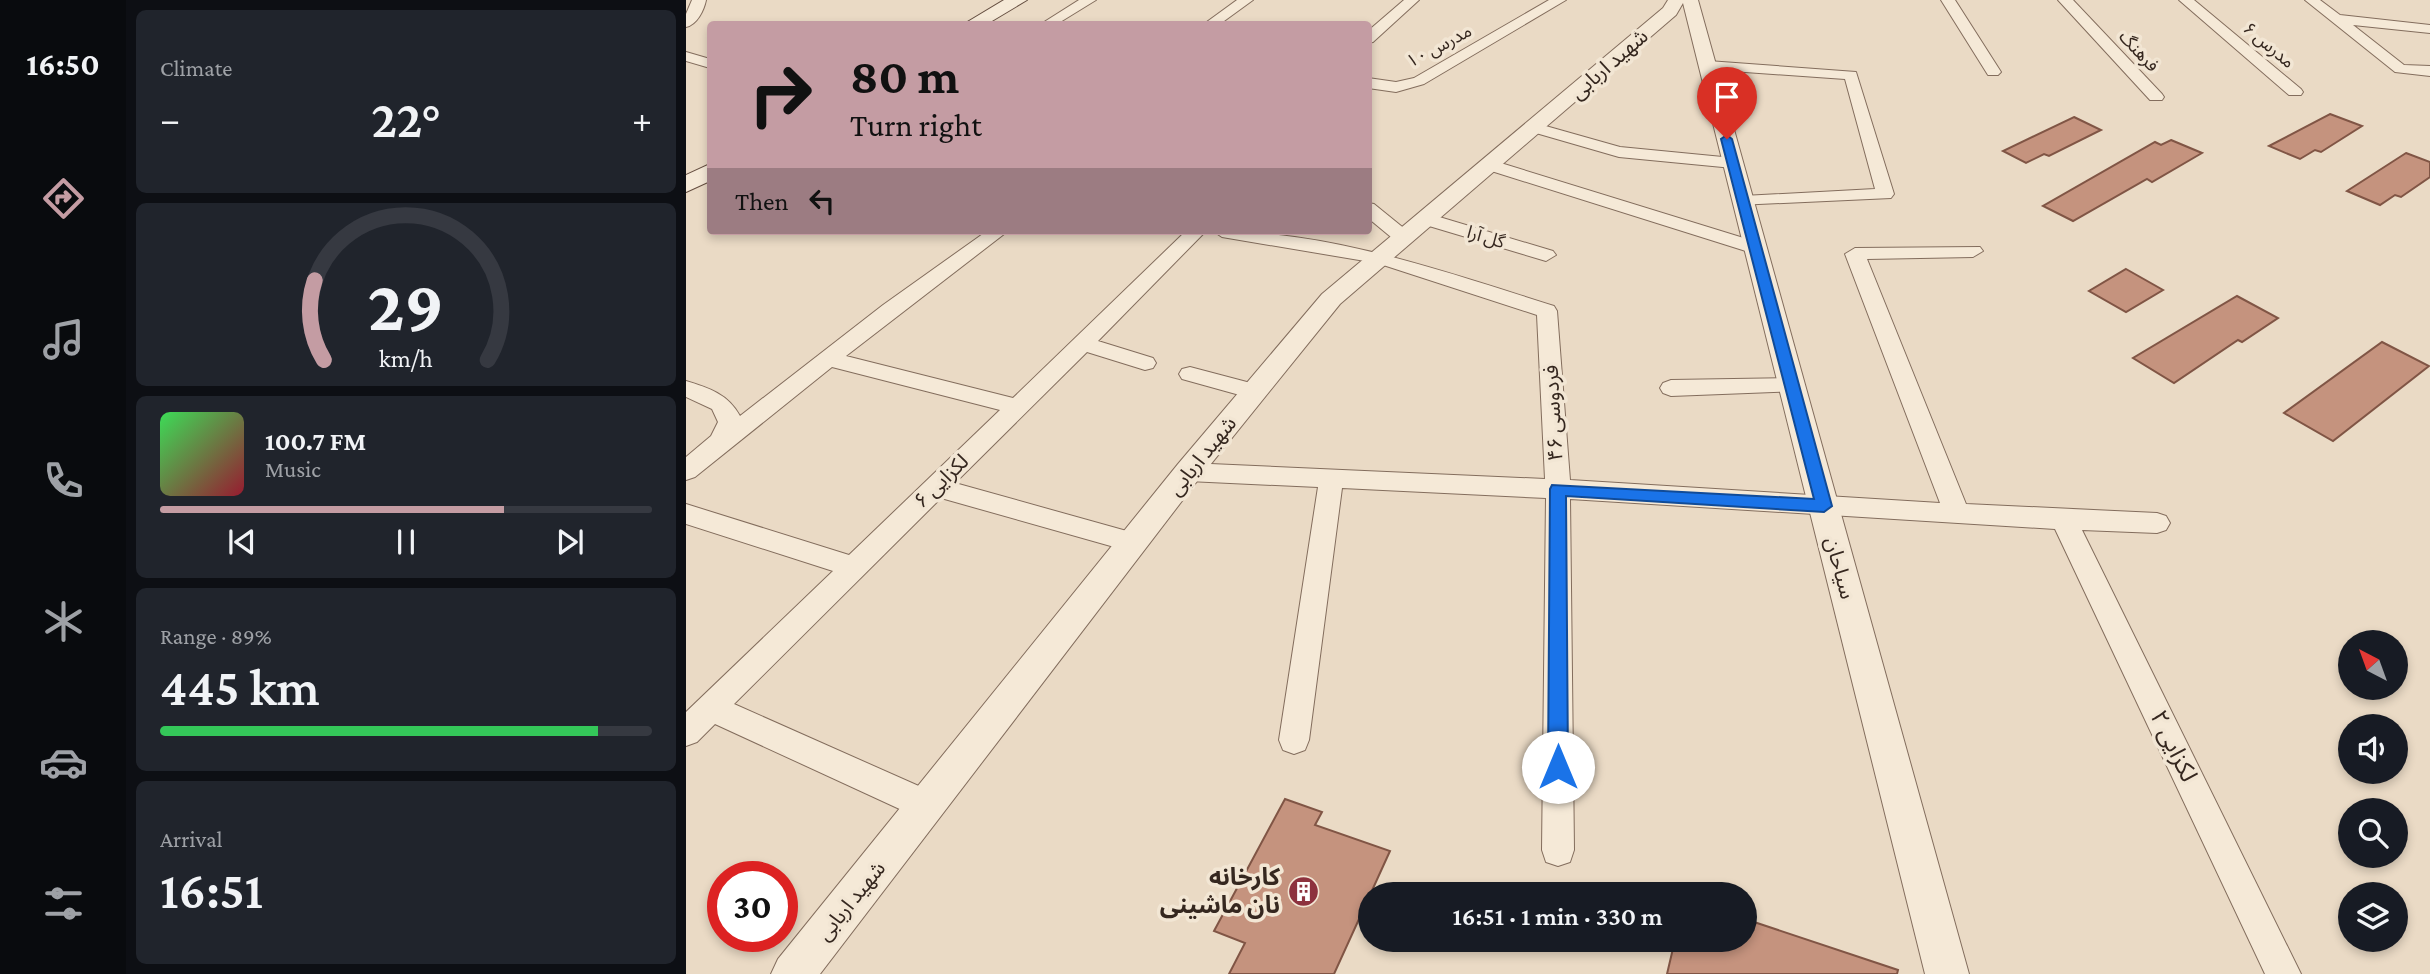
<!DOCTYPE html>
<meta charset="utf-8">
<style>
:root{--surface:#171b24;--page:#20242c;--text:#f1f3f6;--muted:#9ea1a6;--line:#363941;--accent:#c49ca3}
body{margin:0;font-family:"Crimson Pro","Noto Sans Arabic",serif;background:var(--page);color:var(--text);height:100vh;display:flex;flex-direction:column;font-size:26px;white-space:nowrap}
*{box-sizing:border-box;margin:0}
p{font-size:23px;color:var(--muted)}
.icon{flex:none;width:38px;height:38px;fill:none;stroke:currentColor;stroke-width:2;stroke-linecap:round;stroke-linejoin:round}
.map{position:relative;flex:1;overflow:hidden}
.side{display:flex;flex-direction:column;gap:10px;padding:10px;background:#0d0f14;width:560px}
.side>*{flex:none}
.guide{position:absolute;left:21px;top:21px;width:665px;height:214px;border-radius:7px;box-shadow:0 4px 10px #0003;background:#c49ca3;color:#111;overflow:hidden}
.needle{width:46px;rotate:319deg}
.tools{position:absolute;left:1652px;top:630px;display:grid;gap:14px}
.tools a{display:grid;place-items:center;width:70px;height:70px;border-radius:50%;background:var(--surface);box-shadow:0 4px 10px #0003;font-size:35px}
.speed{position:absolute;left:21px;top:861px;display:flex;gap:14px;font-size:35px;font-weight:700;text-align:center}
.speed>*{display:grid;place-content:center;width:91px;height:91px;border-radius:50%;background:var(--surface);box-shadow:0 4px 10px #0003;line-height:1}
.speed .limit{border:10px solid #d22;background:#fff;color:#111}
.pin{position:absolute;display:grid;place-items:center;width:60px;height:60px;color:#fff;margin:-72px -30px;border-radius:50% 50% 50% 0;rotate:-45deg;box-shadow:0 0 7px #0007}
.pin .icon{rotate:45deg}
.me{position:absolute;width:77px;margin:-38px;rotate:0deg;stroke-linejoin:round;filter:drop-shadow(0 0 5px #0008)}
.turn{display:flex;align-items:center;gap:24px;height:147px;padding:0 28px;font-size:32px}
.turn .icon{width:91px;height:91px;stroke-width:2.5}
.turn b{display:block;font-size:49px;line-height:60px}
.then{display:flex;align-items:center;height:66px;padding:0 28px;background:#0003;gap:14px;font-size:26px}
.big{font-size:52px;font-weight:600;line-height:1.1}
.side .tile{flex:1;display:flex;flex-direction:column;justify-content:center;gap:10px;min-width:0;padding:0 24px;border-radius:10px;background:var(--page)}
.side .dial{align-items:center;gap:0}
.dial svg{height:182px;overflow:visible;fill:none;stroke:var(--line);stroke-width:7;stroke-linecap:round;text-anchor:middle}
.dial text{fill:var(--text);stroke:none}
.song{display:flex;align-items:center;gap:21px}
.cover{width:84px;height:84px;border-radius:10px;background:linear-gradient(135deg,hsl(130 70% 55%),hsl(350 70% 35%))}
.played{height:7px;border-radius:4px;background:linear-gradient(90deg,var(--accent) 70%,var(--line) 70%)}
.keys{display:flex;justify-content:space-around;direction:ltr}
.heat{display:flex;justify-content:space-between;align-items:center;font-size:38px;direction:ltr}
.charge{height:10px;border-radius:5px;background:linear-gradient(90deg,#34c759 89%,var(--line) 0)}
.trip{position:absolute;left:672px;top:882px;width:399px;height:70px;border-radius:35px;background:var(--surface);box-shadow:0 4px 10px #0003;font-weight:600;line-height:70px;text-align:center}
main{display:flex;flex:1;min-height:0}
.menu{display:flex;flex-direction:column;width:126px;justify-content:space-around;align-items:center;background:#090b0e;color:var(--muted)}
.menu .icon{width:49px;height:49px}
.menu .on{color:var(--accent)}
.menu b{font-size:32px;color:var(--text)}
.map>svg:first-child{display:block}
.building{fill:#c5937e;stroke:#805545;stroke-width:2}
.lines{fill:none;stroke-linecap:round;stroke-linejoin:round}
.minor-casing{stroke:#836d5d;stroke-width:2}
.tertiary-casing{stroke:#836d5d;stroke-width:2}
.secondary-casing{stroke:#654e40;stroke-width:2}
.minor{fill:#f5e9d7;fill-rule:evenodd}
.tertiary{fill:#f5e9d7;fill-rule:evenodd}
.secondary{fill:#f5e9d7;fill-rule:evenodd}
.route{fill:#1a73e8;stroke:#114b97;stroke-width:2}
.labels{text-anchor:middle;stroke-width:7;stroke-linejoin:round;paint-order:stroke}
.far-street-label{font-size:18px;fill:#35271f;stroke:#f2e6d4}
.street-label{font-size:21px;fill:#35271f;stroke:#f2e6d4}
.near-street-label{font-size:24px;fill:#35271f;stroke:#f2e6d4}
.near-poi-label{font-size:24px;font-weight:bold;fill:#35271f;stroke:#f2e6d4;text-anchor:end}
</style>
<main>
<nav class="menu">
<b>16:50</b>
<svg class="icon on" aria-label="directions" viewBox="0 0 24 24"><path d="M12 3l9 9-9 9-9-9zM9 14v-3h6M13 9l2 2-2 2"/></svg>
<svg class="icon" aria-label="music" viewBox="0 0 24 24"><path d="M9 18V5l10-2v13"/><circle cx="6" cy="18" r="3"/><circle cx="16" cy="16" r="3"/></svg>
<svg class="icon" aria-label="phone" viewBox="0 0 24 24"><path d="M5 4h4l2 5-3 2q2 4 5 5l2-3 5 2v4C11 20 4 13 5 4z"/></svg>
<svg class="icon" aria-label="climate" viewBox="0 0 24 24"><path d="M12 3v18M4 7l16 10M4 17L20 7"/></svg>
<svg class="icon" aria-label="car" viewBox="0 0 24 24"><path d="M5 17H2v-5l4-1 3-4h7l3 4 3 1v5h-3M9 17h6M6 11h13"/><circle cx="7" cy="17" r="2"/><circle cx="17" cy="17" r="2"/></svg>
<svg class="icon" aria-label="filters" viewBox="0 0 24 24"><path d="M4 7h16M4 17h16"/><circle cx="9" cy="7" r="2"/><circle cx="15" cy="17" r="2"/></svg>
</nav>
<section class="side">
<div class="tile"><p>Climate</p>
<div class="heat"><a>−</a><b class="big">22°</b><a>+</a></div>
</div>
<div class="tile dial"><svg viewBox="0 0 100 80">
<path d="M14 69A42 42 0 1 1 86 69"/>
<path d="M14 69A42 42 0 0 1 10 34" stroke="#c49ca3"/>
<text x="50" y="56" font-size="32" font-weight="700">29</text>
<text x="50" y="72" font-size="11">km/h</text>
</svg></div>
<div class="tile">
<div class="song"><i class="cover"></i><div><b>100.7 FM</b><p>Music</p></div></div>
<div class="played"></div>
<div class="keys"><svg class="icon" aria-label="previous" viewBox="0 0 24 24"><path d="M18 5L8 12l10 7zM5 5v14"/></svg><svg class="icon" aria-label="pause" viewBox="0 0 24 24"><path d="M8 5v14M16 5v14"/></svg><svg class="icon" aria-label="next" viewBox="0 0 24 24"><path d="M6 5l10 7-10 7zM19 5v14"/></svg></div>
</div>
<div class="tile"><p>Range · 89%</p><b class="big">445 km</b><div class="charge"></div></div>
<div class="tile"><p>Arrival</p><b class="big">16:51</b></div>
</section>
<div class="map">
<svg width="1744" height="974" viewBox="0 0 1744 974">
<rect width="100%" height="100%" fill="#eadac5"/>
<!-- building -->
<path class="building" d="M 1644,114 L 1676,126 L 1635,152 L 1629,150 L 1614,159 L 1583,146 Z
M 1388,117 L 1415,130 L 1363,156 L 1358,154 L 1340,163 L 1317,151 Z
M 1485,140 L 1516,153 L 1466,182 L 1461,179 L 1387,221 L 1357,206 L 1469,142 L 1475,145 Z
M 1720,153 L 1744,162 L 1744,177 L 1715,197 L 1709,195 L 1694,205 L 1661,191 Z
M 1440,269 L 1477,290 L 1440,312 L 1403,291 Z
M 1551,296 L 1592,318 L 1556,342 L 1552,340 L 1488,383 L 1447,358 Z
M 1696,342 L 1743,366 L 1647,441 L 1598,413 Z
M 599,799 L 636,812 L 629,825 L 704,851 L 648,974 L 543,974 L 559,943 L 528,931 Z
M 1059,919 L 1212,970 L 1211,974 L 981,974 L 989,940 L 1059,940 Z"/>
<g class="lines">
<defs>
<path id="minor" d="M 6,0 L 20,0 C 18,10 11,25 0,27 L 0,14 Z
M 393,0 L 410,0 L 371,24 L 355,24 Z
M 551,0 L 567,0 L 534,24 L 518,24 Z
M 718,0 L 733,0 L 687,42 L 682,43 L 682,31 Z
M 863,0 L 880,0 L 738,84 L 710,92 L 682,88 L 682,78 L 710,82 L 728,78 Z
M 1255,0 L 1269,0 L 1315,72 L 1312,75 L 1302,75 Z
M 1372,0 L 1387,0 L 1476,94 L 1478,97 L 1476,100 L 1464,100 Z
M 1493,0 L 1508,0 L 1615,89 L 1617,92 L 1615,95 L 1603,95 Z
M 1619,0 L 1634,0 L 1654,15 L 1744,25 L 1744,33 L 1667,25 L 1718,65 L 1744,66 L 1744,76 L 1709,72 Z
M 0,52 L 24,59 L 24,68 L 0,61 Z
M 1022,61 L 1170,72 L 1208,194 L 1205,198 L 1051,205 L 1048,201 L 1051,197 L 1057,196 L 1189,189 L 1159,79 L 1017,69 L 1014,66 Z
M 849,123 L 934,147 L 1047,158 L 1056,163 L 1047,168 L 933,157 L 843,131 L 841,128 L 843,125 Z
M 805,160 L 1077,244 L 1080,248 L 1070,254 L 1063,252 L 799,169 L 796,165 L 799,161 Z
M 682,203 L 688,204 L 725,234 L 727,238 L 725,242 L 711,242 L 682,218 Z
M 740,213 L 867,251 L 870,255 L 860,261 L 733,223 L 731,219 L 733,215 Z
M 301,231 L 322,231 L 160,356 L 327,398 L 500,231 L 520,231 L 412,341 L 467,358 L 470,363 L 467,368 L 459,370 L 401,352 L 269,483 L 455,535 L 459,542 L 455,549 L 446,552 L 255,498 L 48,704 L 253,795 L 258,806 L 253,817 L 242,821 L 231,817 L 29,724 L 11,742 L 0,746 L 0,712 L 147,571 L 0,524 L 0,504 L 163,555 L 314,410 L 146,367 L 9,477 L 0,480 L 0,457 L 25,436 L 32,422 L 26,409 L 0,397 L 0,381 C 23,388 42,394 54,416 L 197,305 Z
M 527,231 C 645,231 757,271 868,306 L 871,311 L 884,480 L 1254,503 L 1159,254 L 1169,248 L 1294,247 L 1297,251 L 1287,257 L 1181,259 L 1280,504 L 1471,513 L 1480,516 L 1484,523 L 1480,530 L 1471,533 L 1396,530 L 1615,974 L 1579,974 L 1369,529 L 884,499 L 888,850 L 884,862 L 872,866 L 860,862 L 856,850 L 860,498 L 656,488 L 623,740 L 619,750 L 608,754 L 597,750 L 593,740 L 632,487 L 502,481 L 493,478 L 490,472 L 493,466 L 502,463 L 859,479 L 851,315 L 691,263 L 536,237 Z
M 504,367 L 576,386 L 579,391 L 576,396 L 568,399 L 496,379 L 493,374 L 496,369 Z
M 1106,378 L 1114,381 L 1117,386 L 1114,391 L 985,396 L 977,393 L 974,388 L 977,383 L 985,380 Z"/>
<path id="tertiary" d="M 982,0 L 1012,0 L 1283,974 L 1239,974 L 997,3 L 990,15 L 654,304 L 512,480 L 134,974 L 85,974 L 92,959 L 492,464 L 636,294 L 977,8 Z"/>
<path id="secondary" d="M 318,0 L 341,0 L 301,24 L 278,24 Z
M 24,164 L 24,181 L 0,192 L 0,175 Z"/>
</defs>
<!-- minor casing -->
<use href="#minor" class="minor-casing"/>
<!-- tertiary casing -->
<use href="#tertiary" class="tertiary-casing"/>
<!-- secondary casing -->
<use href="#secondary" class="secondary-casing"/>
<!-- minor -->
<use href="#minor" class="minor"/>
<!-- tertiary -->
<use href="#tertiary" class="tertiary"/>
<!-- secondary -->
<use href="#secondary" class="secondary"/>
</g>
<!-- route -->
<path class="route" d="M 1041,135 L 1046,139 L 1146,506 L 1138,512 L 880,496 L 882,767 L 879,774 L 872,776 L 865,774 L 862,767 L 864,489 L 866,485 L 1128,499 L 1035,139 Z"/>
<!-- icons -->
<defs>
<symbol id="building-disc" viewBox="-11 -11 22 22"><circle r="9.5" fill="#8d323e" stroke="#f2e6d4"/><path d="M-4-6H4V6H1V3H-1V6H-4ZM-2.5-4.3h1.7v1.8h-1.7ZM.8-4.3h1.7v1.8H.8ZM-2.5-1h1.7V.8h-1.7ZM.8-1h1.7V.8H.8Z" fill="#fff"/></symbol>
</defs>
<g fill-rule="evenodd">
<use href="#building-disc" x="600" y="874" width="35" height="35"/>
</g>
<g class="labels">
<!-- far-street labels -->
<g class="far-street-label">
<text transform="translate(1583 45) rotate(40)" y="6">مدرس ۶</text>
<text transform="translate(753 46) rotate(-28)" y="6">مدرس ۱۰</text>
<text transform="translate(1453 51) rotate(47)" y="6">فرهنگ</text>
<text transform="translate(800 237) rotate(17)" y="6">گل آرا</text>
</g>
<!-- street labels -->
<g class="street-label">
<text transform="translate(923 64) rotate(-41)" y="7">شهید اربابی</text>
<text transform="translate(867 413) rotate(-93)" y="7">فردوسی ۴۶</text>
<text transform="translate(516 456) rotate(-51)" y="7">شهید اربابی</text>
<text transform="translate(255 481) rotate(-44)" y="7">لکزایی ۶</text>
<text transform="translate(1154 568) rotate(75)" y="7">سیاحان</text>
<text transform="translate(165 901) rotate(-51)" y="7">شهید اربابی</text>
</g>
<!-- near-street labels -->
<g class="near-street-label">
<text transform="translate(1488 746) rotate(64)" y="8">لکزایی ۲</text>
</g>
<!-- near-poi labels -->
<g class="near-poi-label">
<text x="594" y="885">کارخانه<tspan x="594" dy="28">نان ماشینی</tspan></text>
</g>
</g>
</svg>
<div class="tools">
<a><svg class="needle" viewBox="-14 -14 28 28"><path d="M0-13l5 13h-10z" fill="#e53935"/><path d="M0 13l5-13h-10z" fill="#9ea1a6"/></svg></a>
<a><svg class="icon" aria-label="sound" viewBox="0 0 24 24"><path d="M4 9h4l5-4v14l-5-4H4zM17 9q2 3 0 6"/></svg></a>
<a><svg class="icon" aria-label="search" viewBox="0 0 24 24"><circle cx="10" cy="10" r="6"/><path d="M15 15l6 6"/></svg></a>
<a><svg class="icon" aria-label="layers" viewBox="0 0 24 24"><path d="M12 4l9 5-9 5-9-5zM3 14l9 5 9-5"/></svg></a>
</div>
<div class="speed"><div class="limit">30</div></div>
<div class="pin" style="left:1041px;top:139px;background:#d93025"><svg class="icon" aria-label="arrive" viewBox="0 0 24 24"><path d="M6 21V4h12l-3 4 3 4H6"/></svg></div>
<svg class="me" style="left:872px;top:767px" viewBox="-20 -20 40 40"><circle r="19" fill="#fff"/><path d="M0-13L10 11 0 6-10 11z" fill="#1a73e8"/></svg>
<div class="trip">16:51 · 1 min · 330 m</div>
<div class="guide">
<div class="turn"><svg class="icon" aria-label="right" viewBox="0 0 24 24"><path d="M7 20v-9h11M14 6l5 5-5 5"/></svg><div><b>80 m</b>Turn right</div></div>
<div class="then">Then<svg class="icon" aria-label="left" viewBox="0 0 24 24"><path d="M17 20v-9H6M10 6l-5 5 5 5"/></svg></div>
</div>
</div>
</main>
